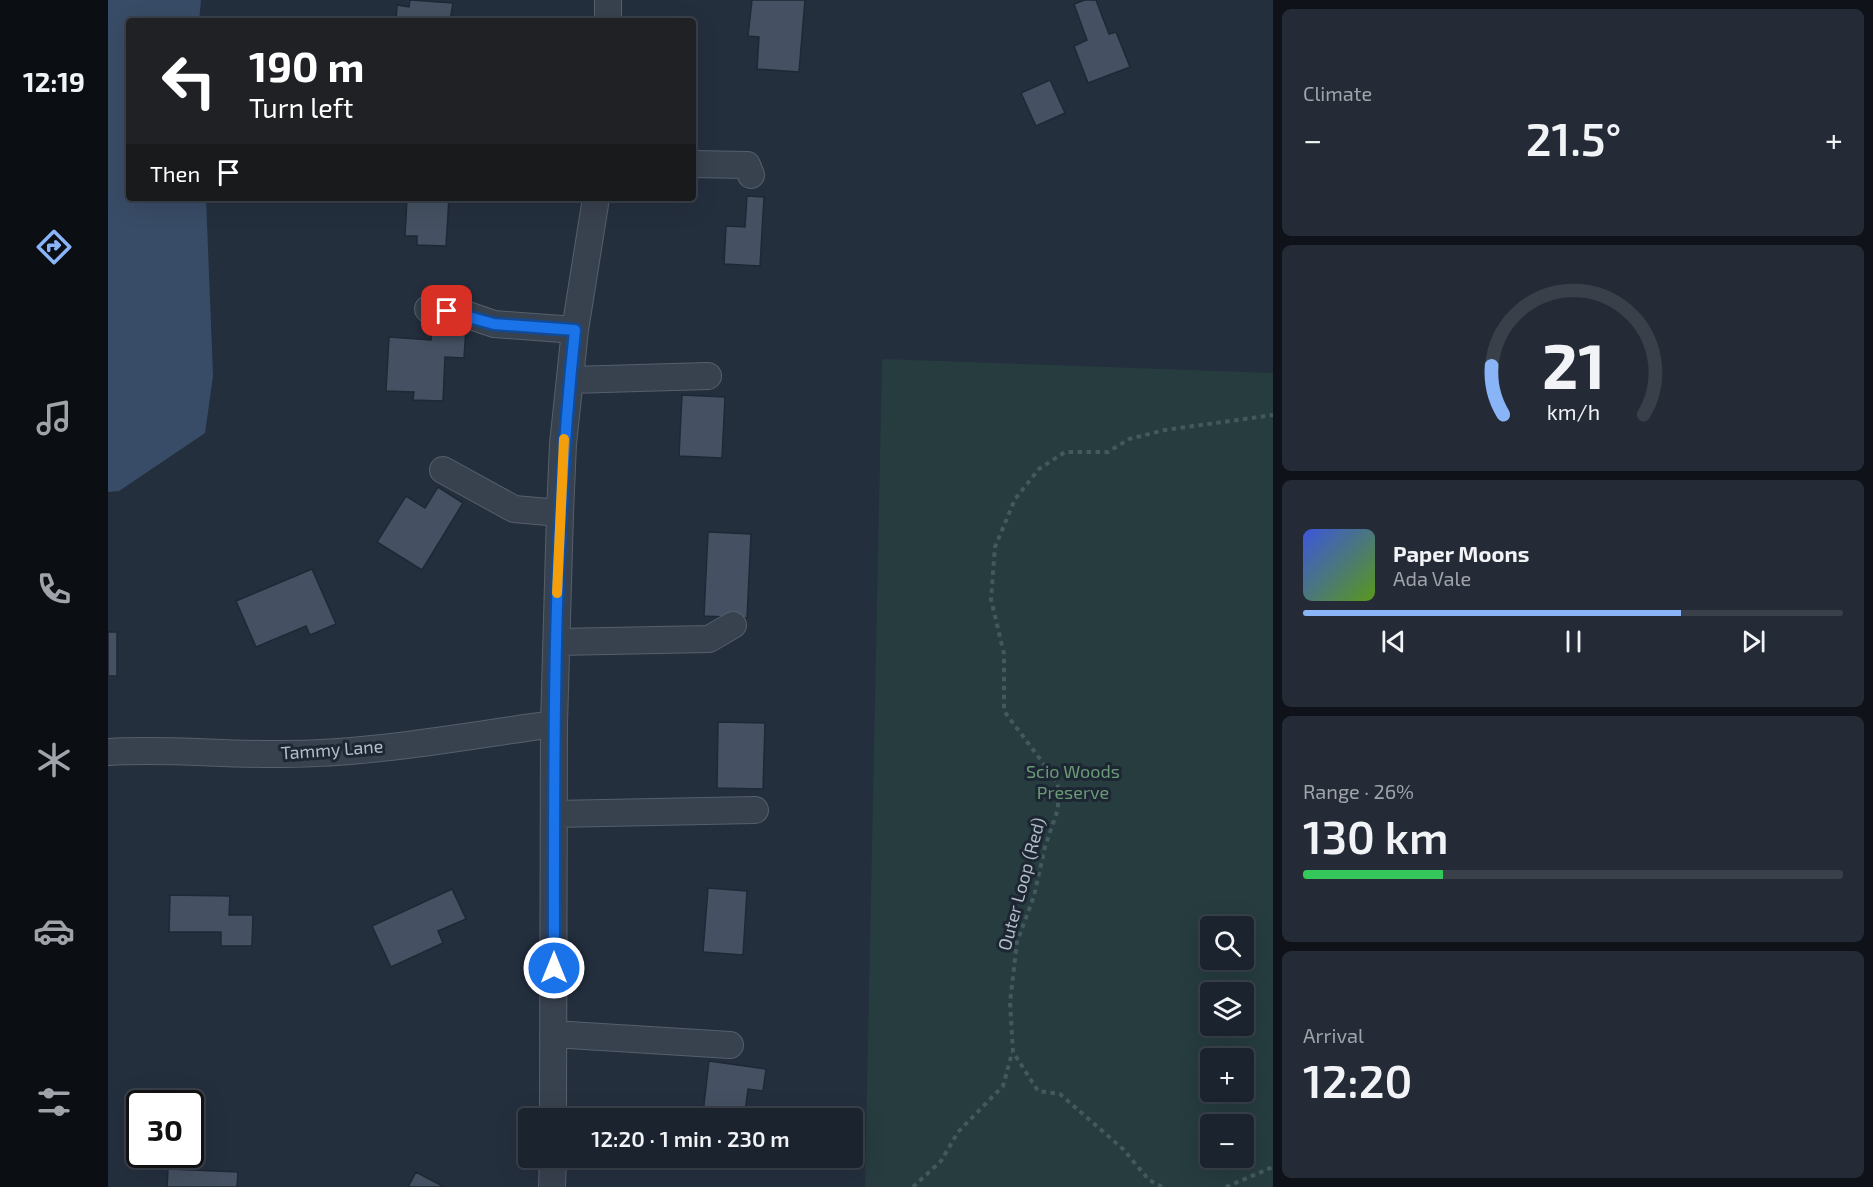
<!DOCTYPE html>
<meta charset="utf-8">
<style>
:root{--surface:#1b232e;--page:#242b36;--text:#f1f3f6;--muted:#a0a4aa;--line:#39404a;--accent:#8ab4f8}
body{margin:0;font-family:"Exo 2",sans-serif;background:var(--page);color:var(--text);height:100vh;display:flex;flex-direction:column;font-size:22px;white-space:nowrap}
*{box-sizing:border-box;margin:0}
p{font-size:20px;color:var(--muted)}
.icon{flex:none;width:33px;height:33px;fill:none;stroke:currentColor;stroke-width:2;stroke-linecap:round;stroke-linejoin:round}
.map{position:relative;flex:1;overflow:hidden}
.side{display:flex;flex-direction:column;gap:9px;padding:9px;background:#0f1319;width:600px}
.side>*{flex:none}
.guide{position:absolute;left:18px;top:18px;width:570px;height:183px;border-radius:6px;box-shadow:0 6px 24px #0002,0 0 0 2px var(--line);background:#202124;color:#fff;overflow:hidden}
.buttons{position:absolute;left:1092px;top:916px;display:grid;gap:12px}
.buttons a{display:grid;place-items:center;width:54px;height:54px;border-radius:6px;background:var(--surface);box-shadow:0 6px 24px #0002,0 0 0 2px var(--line);font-size:30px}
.speed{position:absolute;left:18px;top:1090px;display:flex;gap:12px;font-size:30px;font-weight:700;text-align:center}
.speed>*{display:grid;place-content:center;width:78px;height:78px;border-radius:50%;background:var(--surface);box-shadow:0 6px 24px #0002,0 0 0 2px var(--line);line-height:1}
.speed .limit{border:3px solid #111;border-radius:9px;background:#fff;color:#111}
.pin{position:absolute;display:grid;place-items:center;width:51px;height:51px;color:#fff;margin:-26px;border-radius:12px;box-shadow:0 3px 9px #0006}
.me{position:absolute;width:66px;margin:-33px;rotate:0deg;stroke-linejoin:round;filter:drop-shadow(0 0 4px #0008)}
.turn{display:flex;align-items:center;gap:21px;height:126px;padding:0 24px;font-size:27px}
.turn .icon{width:78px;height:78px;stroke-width:2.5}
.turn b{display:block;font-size:42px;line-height:51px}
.then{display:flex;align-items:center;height:57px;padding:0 24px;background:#0003;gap:12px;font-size:22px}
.big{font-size:45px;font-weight:600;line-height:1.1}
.side .card{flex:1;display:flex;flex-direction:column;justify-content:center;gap:9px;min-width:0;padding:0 21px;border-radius:9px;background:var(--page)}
.side .dial{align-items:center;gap:0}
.dial svg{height:156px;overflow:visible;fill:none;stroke:var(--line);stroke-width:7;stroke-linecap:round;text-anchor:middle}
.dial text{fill:var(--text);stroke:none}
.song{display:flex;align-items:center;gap:18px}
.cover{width:72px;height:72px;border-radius:9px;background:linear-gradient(135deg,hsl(230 70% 55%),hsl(90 70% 35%))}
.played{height:6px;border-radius:3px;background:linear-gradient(90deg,var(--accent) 70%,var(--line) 70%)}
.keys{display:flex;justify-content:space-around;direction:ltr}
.heat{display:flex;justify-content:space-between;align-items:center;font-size:33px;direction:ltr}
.charge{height:9px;border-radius:4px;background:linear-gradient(90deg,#34c759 26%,var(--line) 0)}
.trip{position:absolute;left:410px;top:1108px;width:345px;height:60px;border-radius:6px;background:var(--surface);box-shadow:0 6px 24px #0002,0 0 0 2px var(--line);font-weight:600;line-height:60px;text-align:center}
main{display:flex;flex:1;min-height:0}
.dock{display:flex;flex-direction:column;width:108px;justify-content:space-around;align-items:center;background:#0b0e12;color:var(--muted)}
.dock .icon{width:42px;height:42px}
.dock .on{color:var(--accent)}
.dock b{font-size:27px;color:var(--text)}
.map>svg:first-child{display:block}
.green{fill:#263c3f;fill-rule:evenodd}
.water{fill:#394c67}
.building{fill:#455162;stroke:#1f2835;stroke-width:1.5}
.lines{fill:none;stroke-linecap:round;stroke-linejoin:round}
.minor-casing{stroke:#565f6c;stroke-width:28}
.path{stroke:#44595c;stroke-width:4;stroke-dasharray:4.5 4.5;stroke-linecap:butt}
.minor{stroke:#38414e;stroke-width:26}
.route-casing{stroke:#114b97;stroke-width:15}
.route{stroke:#1a73e8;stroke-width:10}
.slow{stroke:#f59e0b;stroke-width:10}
.labels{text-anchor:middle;stroke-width:6;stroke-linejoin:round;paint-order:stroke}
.street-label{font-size:18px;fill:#b4bcc9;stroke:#1d2633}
.park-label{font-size:18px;fill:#6b9a76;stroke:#1d2633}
</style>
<main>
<nav class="dock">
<b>12:19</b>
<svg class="icon on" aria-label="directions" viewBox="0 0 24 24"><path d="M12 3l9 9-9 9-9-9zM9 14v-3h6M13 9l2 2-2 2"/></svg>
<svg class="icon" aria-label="music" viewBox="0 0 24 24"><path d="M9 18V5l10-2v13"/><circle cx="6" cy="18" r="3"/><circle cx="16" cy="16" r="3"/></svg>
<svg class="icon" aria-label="phone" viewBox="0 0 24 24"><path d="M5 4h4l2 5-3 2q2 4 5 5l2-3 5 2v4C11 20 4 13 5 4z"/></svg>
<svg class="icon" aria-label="climate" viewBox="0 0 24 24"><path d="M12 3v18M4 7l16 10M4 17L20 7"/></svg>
<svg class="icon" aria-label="car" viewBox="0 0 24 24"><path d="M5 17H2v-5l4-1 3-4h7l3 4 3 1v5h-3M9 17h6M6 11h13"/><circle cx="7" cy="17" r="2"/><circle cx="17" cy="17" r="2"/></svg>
<svg class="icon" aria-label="filters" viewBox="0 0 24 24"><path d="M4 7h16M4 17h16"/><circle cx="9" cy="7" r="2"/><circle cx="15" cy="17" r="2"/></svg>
</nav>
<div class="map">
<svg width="1165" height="1187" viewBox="0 0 1165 1187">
<rect width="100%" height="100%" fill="#242f3e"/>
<!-- green -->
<path class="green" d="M 774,359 L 1165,373 L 1165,1187 L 757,1187 ZM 1102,927 L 1136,927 L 1136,960 L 1102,960 ZM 1102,993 L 1136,993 L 1136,1026 L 1102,1026 ZM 1102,1059 L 1136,1059 L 1136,1092 L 1102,1092 ZM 1102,1125 L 1136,1125 L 1136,1158 L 1102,1158 Z"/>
<!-- water -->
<path class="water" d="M 0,0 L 93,0 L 91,21 L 21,21 L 21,198 L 98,198 L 105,376 L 97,433 L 11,491 L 0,492 Z"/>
<!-- building -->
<path class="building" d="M 302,0 L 345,3 L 342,21 L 288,21 L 289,5 L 301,7 Z
M 644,0 L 697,0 L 691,72 L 649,69 L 651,37 L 640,36 Z
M 977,0 L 988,0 L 1001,34 L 1008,32 L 1022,67 L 980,83 L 966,46 L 979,40 L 966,4 Z
M 942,80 L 957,113 L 928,126 L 913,93 Z
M 639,196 L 656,197 L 652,266 L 616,264 L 618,226 L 637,227 Z
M 299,198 L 341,198 L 338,246 L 309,245 L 309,236 L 297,236 Z
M 324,326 L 358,328 L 356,358 L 337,357 L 335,401 L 305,400 L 306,392 L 278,391 L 281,337 L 323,340 Z
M 574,395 L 617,397 L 614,458 L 571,456 Z
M 330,487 L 355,503 L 314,570 L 269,542 L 298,496 L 317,508 Z
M 600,532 L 643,534 L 639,618 L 596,616 Z
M 204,569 L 228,624 L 202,635 L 198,626 L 148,647 L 128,601 Z
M 0,632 L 9,632 L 9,676 L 0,676 Z
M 610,722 L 657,723 L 655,789 L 609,788 Z
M 600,888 L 639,891 L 635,955 L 595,952 Z
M 344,889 L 358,919 L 330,931 L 335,943 L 283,967 L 264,926 Z
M 62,895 L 122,896 L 121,915 L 145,915 L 144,946 L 113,946 L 113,932 L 61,932 Z
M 601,1061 L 658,1069 L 655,1091 L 640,1089 L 636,1119 L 595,1113 Z
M 60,1169 L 130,1172 L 129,1187 L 59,1187 Z
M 308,1172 L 336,1187 L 300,1187 Z"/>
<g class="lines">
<defs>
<path id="minor" d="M 500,21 L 500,0
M 585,164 L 639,165 L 643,175
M 320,309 L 357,314 L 386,324 L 467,330
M 462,380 L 600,376
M 335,470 L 406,509 L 452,513
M 449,642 L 601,639 L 625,625
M 0,752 C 58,748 116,755 174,754 C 265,754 356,736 446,724
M 446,814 L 647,810
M 445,1034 L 622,1045
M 445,1119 L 446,724 L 452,513 L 455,444 L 467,330 L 488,198
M 444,1187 L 445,1158"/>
</defs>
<!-- minor casing -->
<use href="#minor" class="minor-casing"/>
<!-- path -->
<path class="path" d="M 805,1187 L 833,1161 L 850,1132 L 895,1086 L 904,1053
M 1054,1187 L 1041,1180 L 1015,1149 L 952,1094 L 930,1091 L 905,1052 L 902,1002 L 909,942 L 926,896 L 937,847 L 950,809 L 950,783 L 896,711 L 896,654 L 883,599 L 887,547 L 907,499 L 931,469 L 957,452 L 1000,452 L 1021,439 L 1057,430 L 1165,415
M 1118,1187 L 1165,1167"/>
<!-- minor -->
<use href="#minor" class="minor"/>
</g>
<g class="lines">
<defs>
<path id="route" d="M 339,311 L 386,324 L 467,330 C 444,542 446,755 446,968"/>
</defs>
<!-- route casing -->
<use href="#route" class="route-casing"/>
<!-- route -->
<use href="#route" class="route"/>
<!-- slow -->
<path class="slow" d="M 449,593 L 456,439"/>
</g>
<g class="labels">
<!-- street labels -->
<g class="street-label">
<text transform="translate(224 750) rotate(-4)" y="6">Tammy Lane</text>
<text transform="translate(914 884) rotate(-75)" y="6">Outer Loop (Red)</text>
</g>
<!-- park labels -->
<g class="park-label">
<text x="965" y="778">Scio Woods<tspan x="965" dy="21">Preserve</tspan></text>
</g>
</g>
</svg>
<div class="buttons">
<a><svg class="icon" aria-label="search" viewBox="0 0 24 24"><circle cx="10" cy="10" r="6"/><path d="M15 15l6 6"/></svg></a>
<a><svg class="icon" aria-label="layers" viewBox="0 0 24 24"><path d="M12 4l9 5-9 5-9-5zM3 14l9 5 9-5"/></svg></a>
<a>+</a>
<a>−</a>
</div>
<div class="speed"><div class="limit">30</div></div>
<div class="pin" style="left:339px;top:311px;background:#d93025"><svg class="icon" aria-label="arrive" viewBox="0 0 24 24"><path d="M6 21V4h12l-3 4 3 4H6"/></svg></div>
<svg class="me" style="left:446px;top:968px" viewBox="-20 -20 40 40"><circle r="17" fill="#1a73e8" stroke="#fff" stroke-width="3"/><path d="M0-11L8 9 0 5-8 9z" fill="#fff"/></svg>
<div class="trip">12:20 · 1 min · 230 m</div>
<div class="guide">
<div class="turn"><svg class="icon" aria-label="left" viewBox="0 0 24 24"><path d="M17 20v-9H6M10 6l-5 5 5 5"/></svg><div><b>190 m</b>Turn left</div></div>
<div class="then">Then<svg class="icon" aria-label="arrive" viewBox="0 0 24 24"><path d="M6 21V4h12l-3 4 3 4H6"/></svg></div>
</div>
</div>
<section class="side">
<div class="card"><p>Climate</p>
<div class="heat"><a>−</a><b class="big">21.5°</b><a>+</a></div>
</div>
<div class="card dial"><svg viewBox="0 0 100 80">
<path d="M14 69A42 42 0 1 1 86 69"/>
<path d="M14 69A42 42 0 0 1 8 44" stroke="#8ab4f8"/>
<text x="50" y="56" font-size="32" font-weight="700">21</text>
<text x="50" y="72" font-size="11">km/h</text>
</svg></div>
<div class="card">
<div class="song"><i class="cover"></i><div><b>Paper Moons</b><p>Ada Vale</p></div></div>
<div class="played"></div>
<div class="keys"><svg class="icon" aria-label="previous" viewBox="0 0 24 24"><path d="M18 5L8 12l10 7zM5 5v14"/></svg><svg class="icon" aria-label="pause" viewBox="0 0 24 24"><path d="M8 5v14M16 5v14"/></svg><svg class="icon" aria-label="next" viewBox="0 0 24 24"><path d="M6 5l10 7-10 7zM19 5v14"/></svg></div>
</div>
<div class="card"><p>Range · 26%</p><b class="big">130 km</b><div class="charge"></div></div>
<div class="card"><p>Arrival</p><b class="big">12:20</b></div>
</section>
</main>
